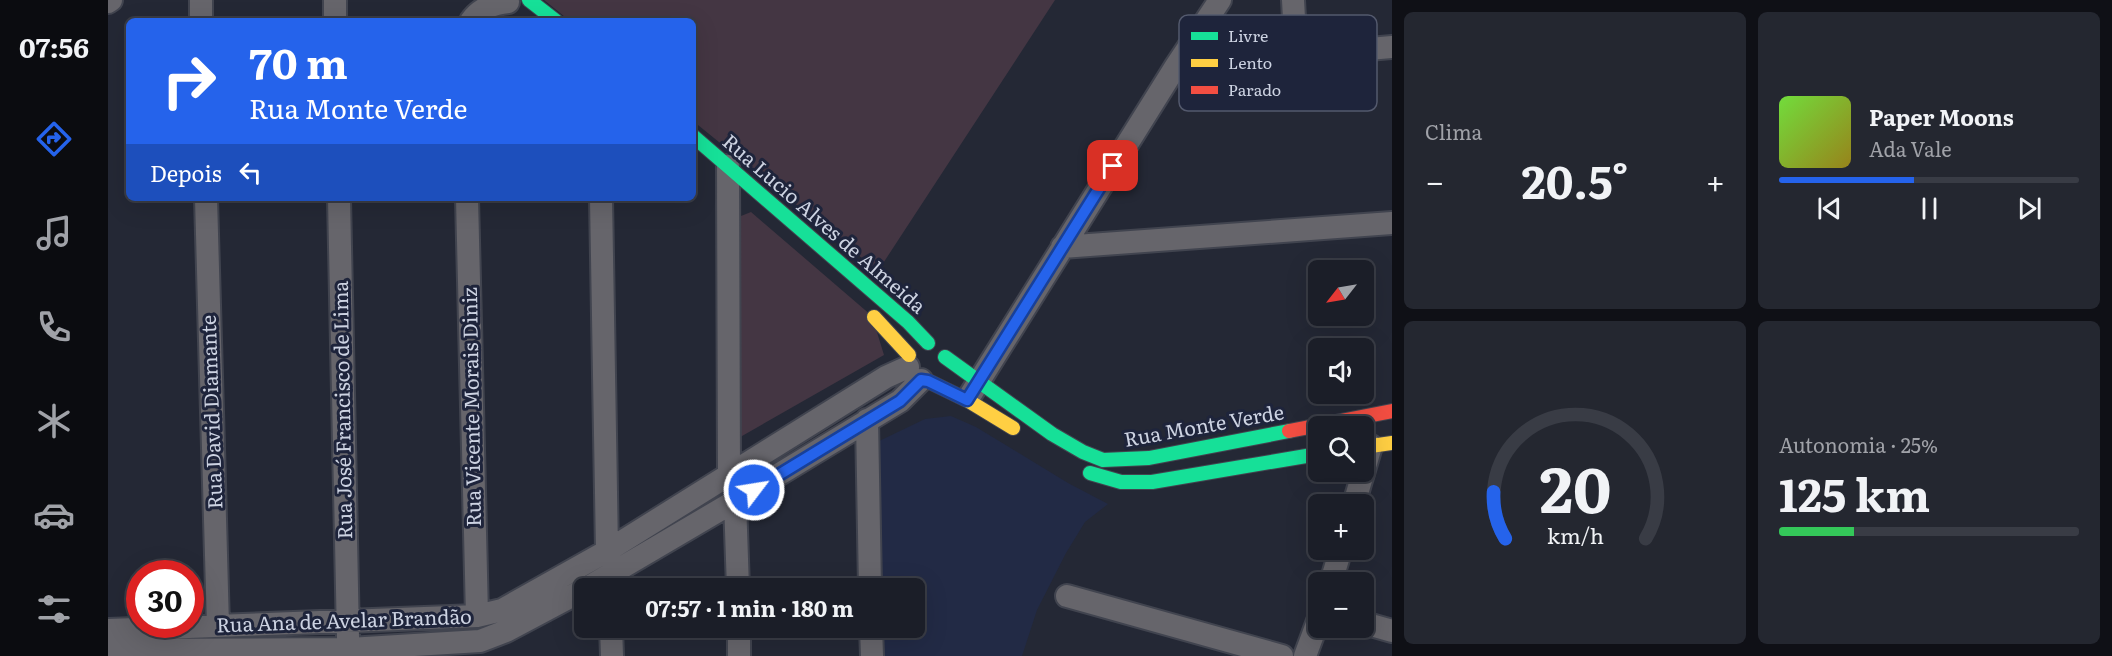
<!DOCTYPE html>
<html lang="pt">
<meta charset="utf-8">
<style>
:root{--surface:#1b1e28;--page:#242730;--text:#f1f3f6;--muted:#a0a2a8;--line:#393c45;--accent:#2563eb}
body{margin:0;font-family:Literata,serif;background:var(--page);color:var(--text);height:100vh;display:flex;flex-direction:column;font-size:22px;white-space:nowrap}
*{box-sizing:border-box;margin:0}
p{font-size:20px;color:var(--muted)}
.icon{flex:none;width:33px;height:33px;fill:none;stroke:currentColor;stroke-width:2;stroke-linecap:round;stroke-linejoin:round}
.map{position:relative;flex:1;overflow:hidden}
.sheet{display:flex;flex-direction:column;gap:12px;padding:12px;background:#0f1016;width:720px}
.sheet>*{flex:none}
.banner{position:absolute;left:18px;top:18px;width:570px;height:183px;border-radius:9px;box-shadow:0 6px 24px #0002,0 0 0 2px var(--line);background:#2563eb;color:#fff;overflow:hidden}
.needle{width:39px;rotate:239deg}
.controls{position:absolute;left:1200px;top:260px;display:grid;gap:12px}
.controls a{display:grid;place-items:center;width:66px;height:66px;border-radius:9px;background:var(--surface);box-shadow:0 6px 24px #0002,0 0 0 2px var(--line);font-size:30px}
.speed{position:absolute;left:18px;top:560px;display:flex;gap:12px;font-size:30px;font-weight:700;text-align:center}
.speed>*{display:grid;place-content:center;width:78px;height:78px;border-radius:50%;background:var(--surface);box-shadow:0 6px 24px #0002,0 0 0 2px var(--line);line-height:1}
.speed .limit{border:9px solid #d22;background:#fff;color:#111}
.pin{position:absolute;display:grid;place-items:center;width:51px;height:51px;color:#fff;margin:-26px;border-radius:12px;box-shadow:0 3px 9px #0006}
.me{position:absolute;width:66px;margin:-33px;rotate:59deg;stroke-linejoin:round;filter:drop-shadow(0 0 4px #0008)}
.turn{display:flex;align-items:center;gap:21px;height:126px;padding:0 24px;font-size:27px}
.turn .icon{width:78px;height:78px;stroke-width:2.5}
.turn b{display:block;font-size:42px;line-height:51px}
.then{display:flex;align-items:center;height:57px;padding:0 24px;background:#0003;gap:12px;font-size:22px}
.big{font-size:45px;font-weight:700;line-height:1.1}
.sheet .card{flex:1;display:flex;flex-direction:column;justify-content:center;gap:9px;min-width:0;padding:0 21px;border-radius:9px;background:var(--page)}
.sheet .dial{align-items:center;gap:0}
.dial svg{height:156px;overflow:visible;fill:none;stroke:var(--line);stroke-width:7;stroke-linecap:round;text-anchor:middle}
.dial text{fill:var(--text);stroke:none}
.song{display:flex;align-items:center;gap:18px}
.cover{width:72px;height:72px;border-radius:9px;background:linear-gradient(135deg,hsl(100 70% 55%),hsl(50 70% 35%))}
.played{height:6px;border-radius:3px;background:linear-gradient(90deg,var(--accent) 45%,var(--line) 45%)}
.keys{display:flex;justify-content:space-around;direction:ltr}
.heat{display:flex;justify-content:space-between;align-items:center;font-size:33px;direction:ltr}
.charge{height:9px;border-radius:4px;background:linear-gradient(90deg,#34c759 25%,var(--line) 0)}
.sheet .tiles{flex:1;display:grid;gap:12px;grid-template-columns:repeat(2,1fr)}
.trip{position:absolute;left:466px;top:578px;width:351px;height:60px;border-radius:9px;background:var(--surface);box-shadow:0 6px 24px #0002,0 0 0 2px var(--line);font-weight:700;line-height:60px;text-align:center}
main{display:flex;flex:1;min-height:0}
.dock{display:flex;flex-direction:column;width:108px;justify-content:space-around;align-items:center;background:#0b0c10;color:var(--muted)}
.dock .icon{width:42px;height:42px}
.dock .on{color:var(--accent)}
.dock b{font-size:27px;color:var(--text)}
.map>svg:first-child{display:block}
.built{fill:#222a45}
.green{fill:#443643}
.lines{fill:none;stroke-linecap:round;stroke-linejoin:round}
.street-casing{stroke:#41444f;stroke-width:26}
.fast-casing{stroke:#41444f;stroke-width:16}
.slow-casing{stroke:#41444f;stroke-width:16}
.jam-casing{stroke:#41444f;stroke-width:16}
.street{stroke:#66656b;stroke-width:22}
.fast{stroke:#16e098;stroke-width:14}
.slow{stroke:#ffcf43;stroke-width:14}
.jam{stroke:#f24e42;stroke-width:14}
.route-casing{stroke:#184099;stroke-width:15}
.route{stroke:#2563eb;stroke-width:10}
.labels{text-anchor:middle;stroke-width:6;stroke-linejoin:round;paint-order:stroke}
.street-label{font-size:20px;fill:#cdd3e2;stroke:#1e243b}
.key{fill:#1e243b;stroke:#53596d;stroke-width:1.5}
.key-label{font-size:16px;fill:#cdd3e2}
</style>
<main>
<nav class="dock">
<b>07:56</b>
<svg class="icon on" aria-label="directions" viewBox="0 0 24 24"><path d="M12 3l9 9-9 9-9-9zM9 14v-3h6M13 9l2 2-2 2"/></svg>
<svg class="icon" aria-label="music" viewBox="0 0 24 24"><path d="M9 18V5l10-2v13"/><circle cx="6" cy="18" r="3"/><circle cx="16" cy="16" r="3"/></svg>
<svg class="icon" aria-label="phone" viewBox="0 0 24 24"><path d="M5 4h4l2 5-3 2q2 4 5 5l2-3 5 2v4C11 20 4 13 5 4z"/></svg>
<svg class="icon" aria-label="climate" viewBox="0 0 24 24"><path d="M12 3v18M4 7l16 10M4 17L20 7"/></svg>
<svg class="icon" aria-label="car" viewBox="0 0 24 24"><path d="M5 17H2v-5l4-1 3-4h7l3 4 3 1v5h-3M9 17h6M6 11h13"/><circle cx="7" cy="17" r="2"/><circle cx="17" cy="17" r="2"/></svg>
<svg class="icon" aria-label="filters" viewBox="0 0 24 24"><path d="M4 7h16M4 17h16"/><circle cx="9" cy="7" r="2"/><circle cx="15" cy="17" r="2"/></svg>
</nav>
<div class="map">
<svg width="1284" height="656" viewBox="0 0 1284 656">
<rect width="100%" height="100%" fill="#242835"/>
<!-- built -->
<path class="built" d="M 843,416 L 868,427 L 960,483 L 1000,504 L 977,522 L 958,553 L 929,610 L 914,656 L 775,656 L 774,627 L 807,627 L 807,588 L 773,588 L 767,443 L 817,419 Z"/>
<!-- green -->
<path class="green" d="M 436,0 L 947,0 L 770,271 L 585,121 L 585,21 L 462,21 Z
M 643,212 L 764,316 L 776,355 L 627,440 L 623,220 Z"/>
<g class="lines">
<defs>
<path id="street" d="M 93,0 L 93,21
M 227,0 L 227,21
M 1185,0 L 1188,55
M 0,2 L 3,0
M 363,21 C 372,8 385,4 400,2
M 1068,66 L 1284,47
M 620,166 L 621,473
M 98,198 L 110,626
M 231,198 L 240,637
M 359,198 L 369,616
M 493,198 L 499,551
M 954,247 L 1284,223
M 863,394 L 1068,66 L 1112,0
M 759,420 L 762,588
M 627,501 L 630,588
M 1246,504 L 1263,446
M 1223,582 L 1233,549
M 479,588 L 627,501 L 792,401 L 813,380
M 959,596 L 1174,656
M 1256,623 L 1284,631
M 503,627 L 504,656
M 631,627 L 631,656
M 763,627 L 764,656
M 0,630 L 369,616 L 394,610 L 499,551 L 778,377 L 800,367
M 0,650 L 241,649 L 372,641 L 398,631 L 477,589
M 1197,656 L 1210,621"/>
<path id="fast" d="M 421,0 L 448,21
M 585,136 L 800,322 L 820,343
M 837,357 L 944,434 L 975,452 L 995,460 L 1041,458 L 1181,431
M 982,473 L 1013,482 L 1044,482 L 1210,454"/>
<path id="slow" d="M 766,317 L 801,355
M 820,381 L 859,400 L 905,428
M 1256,447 L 1284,443"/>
<path id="jam" d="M 1181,431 L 1284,411"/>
</defs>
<!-- street casing -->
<use href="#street" class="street-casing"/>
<!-- fast casing -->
<use href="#fast" class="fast-casing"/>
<!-- slow casing -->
<use href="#slow" class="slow-casing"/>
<!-- jam casing -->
<use href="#jam" class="jam-casing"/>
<!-- street -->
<use href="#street" class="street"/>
<!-- fast -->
<use href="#fast" class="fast"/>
<!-- slow -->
<use href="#slow" class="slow"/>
<!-- jam -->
<use href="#jam" class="jam"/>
</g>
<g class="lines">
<defs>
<path id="route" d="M 646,490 L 792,401 L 813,380 L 820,381 L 859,400 L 1005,166"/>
</defs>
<!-- route casing -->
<use href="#route" class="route-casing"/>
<!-- route -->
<use href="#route" class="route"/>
</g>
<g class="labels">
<!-- street labels -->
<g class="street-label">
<text transform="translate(716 224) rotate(41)" y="7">Rua Lucio Alves de Almeida</text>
<text transform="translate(364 407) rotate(-91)" y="7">Rua Vicente Morais Diniz</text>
<text transform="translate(235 410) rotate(-91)" y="7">Rua José Francisco de Lima</text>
<text transform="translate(104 412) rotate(-92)" y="7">Rua David Diamante</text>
<text transform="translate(1096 426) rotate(-10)" y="7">Rua Monte Verde</text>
<text transform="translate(236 621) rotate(-2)" y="7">Rua Ana de Avelar Brandão</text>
</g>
</g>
<!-- legend -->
<rect x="1071" y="15" width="198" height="96" rx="9" class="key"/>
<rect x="1083" y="32" width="27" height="8" fill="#16e098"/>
<rect x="1083" y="59" width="27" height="8" fill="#ffcf43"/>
<rect x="1083" y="86" width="27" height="8" fill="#f24e42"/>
<g class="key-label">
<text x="1120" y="42">Livre</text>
<text x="1120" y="69">Lento</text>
<text x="1120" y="96">Parado</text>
</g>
</svg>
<div class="controls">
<a><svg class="needle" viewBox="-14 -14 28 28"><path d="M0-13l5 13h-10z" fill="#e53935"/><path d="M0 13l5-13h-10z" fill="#a0a2a8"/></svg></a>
<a><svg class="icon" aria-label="sound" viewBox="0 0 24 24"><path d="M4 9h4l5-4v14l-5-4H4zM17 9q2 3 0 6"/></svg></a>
<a><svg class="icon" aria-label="search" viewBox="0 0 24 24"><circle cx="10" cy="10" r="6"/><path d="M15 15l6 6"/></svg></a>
<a>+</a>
<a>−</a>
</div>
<div class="speed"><div class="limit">30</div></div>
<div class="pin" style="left:1005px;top:166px;background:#d93025"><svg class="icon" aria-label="arrive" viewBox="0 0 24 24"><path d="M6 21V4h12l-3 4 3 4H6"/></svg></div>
<svg class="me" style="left:646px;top:490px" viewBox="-20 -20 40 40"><circle r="17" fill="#2563eb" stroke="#fff" stroke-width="3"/><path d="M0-11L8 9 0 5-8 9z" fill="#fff"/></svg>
<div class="trip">07:57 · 1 min · 180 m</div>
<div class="banner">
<div class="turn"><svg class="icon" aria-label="right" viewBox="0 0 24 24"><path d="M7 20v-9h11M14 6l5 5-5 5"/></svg><div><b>70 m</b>Rua Monte Verde</div></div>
<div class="then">Depois<svg class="icon" aria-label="left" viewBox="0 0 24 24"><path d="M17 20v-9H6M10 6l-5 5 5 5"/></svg></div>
</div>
</div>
<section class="sheet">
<div class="tiles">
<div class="card"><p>Clima</p>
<div class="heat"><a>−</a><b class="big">20.5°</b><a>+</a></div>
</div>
<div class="card">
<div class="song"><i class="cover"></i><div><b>Paper Moons</b><p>Ada Vale</p></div></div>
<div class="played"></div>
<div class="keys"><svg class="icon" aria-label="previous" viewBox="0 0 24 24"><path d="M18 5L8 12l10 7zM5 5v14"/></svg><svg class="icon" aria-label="pause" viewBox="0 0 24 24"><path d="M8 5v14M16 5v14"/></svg><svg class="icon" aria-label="next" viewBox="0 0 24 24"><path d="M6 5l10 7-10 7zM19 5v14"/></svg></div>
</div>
<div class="card dial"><svg viewBox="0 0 100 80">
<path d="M14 69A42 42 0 1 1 86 69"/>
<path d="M14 69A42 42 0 0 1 8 45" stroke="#2563eb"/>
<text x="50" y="56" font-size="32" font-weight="700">20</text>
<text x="50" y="72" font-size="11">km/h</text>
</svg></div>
<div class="card"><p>Autonomia · 25%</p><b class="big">125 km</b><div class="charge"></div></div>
</div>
</section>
</main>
